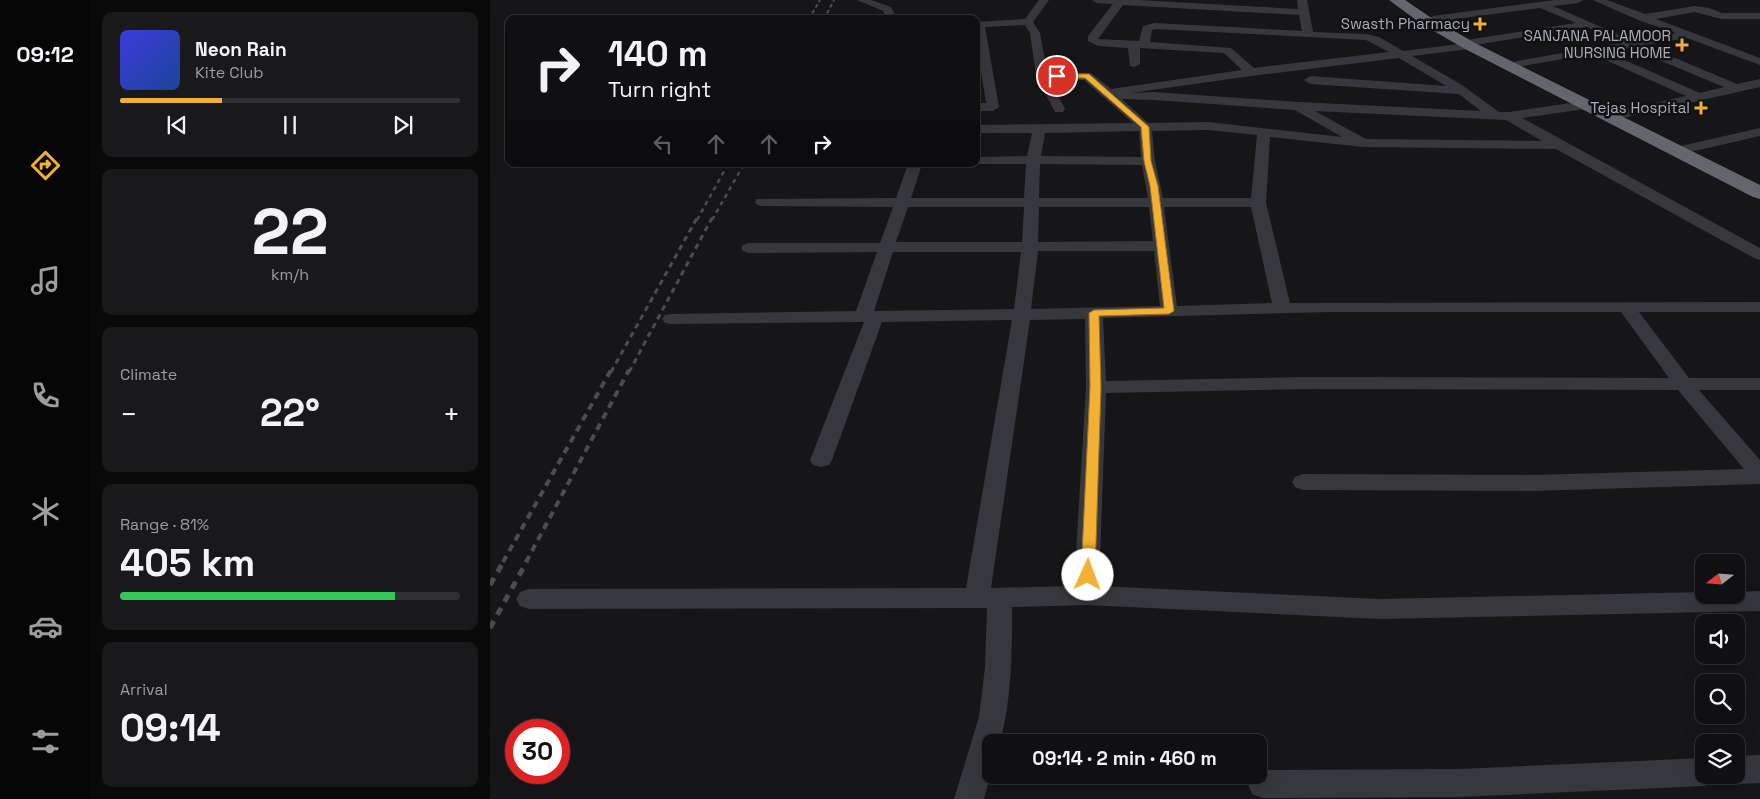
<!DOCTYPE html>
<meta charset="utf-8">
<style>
:root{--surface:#101012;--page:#19191b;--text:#f1f3f6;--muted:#9c9d9f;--line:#303032;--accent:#f2b134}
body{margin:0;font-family:"Space Grotesk",sans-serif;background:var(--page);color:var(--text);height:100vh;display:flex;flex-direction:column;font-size:19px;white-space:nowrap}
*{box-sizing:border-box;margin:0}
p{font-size:16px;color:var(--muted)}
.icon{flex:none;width:28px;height:28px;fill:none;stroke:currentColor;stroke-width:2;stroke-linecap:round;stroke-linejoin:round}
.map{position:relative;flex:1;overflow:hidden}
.side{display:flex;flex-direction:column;gap:12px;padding:12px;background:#09090a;width:400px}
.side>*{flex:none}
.hud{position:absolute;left:15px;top:15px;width:475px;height:152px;border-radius:10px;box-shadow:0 5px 20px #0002,0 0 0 1px var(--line);background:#101012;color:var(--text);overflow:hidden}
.needle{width:32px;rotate:253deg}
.buttons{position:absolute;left:1205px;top:554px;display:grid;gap:10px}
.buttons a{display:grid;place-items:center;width:50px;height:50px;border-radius:10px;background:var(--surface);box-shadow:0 5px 20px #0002,0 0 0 1px var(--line);font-size:25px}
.speed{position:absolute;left:15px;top:719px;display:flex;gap:10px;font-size:25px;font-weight:700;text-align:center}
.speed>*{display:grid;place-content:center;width:65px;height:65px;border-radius:50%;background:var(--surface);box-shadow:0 5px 20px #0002,0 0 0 1px var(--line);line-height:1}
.speed .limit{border:8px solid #d22;background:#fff;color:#111}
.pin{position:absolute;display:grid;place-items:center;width:42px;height:42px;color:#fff;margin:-21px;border:2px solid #fff;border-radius:50%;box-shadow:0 1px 5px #0007}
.me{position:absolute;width:55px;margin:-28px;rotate:2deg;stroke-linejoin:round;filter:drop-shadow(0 0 4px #0008)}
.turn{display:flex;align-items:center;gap:18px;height:105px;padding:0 20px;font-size:22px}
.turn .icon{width:65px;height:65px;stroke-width:2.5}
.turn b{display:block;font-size:35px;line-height:42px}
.lanes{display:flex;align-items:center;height:48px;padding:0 20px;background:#0003;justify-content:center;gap:25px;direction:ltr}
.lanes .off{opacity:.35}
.big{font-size:38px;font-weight:700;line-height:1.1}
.side .tile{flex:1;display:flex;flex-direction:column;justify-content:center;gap:8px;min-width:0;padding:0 18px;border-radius:10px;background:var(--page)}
.side .dial{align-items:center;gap:0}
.dial b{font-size:65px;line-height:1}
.song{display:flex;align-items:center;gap:15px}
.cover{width:60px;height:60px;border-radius:8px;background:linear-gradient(135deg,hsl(240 70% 55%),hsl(220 70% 35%))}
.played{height:5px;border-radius:2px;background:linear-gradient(90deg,var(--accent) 30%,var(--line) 30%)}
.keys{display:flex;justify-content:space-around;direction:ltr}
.heat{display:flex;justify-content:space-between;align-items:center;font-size:28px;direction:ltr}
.charge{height:8px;border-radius:4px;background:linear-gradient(90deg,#34c759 81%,var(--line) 0)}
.trip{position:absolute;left:492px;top:734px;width:285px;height:50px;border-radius:10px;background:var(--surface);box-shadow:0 5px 20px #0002,0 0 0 1px var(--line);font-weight:700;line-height:50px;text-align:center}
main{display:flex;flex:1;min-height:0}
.tab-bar{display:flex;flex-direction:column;width:90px;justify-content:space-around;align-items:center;background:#060607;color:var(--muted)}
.tab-bar .icon{width:35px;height:35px}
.tab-bar .selected{color:var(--accent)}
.tab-bar b{font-size:22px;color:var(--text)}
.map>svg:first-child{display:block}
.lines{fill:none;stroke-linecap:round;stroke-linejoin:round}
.street{fill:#37383d;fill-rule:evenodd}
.highway{fill:#63666e;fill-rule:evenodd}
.rail-far4{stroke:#4a4c52;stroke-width:2;stroke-dasharray:4 2.5;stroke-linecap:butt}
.rail-far3{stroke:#4a4c52;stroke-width:2.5;stroke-dasharray:4.5 4;stroke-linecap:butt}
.rail-far2{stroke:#4a4c52;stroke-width:3;stroke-dasharray:5.5 4.5;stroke-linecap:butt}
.rail-far1{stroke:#4a4c52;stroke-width:4;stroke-dasharray:7 5.5;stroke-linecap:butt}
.rail{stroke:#4a4c52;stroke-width:5;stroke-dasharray:8 7;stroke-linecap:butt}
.route{fill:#f2b134;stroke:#9d7322}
.poi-dot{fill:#f2b134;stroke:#111113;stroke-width:2}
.labels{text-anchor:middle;stroke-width:5;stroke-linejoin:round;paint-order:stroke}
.far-poi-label{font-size:15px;fill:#a8adb8;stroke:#111113;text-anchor:end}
</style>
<main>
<nav class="tab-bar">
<b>09:12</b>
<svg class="icon selected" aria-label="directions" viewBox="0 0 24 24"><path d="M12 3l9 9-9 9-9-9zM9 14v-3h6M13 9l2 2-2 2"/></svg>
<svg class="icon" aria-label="music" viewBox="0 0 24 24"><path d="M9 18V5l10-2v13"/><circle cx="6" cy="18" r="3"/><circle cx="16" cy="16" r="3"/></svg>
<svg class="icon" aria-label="phone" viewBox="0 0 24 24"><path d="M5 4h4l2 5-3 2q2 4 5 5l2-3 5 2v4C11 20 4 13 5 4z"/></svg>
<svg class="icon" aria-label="climate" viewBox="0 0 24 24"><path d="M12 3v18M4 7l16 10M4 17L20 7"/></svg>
<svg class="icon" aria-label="car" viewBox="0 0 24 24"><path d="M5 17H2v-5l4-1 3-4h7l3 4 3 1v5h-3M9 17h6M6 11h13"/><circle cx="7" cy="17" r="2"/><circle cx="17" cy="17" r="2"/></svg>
<svg class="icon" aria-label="filters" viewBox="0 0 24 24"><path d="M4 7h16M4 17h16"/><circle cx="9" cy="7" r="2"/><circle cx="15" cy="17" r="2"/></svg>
</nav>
<section class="side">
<div class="tile">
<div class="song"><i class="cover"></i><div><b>Neon Rain</b><p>Kite Club</p></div></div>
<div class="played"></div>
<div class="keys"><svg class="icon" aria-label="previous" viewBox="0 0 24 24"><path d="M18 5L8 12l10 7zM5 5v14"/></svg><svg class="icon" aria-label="pause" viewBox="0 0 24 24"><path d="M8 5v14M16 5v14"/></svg><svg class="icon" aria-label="next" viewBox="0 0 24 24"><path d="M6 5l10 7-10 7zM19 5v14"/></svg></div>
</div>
<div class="tile dial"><b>22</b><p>km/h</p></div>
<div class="tile"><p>Climate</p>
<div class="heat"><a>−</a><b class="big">22°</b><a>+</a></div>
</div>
<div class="tile"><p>Range · 81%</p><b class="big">405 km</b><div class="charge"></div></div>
<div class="tile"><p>Arrival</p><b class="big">09:14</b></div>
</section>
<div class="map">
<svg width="1270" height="799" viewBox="0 0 1270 799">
<rect width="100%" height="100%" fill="#161618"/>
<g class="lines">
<!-- street -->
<path class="street" d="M 367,0 L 381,0 L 401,7 L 407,19 L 397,19 L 393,11 Z
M 549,0 L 559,0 L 543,22 L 550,33 L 557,72 L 601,73 L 621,89 L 752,70 L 734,53 L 650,48 L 650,64 L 644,67 L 640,66 L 638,48 L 608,46 L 598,41 L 598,36 L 623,4 L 607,3 L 602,0 L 648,0 L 808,9 L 807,0 L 817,0 L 823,32 L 876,34 L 889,37 L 913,51 L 978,43 L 979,40 L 983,39 L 1086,23 L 1050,8 L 943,22 L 938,19 L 943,16 L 1065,0 L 1093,0 L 1088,3 L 1063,6 L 1143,41 L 1186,33 L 1148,20 L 1103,0 L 1117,0 L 1155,14 L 1205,6 L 1219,8 L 1232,13 L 1270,13 L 1270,19 L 1231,19 L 1205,12 L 1166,19 L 1270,58 L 1270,65 L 1197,38 L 1154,45 L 1247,84 L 1270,79 L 1270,87 L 1128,119 L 1122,115 L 1123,112 L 1196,96 L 1102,54 L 1027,67 L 1021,64 L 1027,61 L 1130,43 L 1097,27 L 985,45 L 984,48 L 980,49 L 922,56 L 972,85 L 1009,112 L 1019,112 L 1095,101 L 1099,102 L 1101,105 L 1099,108 L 1095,109 L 1032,118 L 1270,248 L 1270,260 L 1264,258 L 1066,149 L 873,147 L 780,137 L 776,203 L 800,303 L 1270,302 L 1270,312 L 1149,312 L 1199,378 L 1270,378 L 1270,390 L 1209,390 L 1270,460 L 1270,484 L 1043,491 L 813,490 L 805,487 L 802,482 L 805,477 L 813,474 L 1043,475 L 1254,469 L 1188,390 L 817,389 L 616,393 L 609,586 L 890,599 L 1214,592 L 1214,595 L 1246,595 L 1246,592 L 1270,591 L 1270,611 L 890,619 L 596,605 L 522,607 C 522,653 522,698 510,742 L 501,742 L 501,773 L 494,799 L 464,799 L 489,717 L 495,667 L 497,608 L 39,609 L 30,606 L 26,599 L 30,592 L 39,589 L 476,588 L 522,320 L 392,322 L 342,460 L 339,465 L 331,467 L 323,465 L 320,460 L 374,322 L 181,324 L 175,323 L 172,319 L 175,315 L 181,314 L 366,311 L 387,252 L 259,253 L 253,251 L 251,248 L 253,245 L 259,243 L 390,243 L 403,207 L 272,206 L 267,205 L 265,202 L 267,199 L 406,198 L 418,164 L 432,164 L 421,198 L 534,198 L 536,164 L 481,164 L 486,164 L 486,157 L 537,156 L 542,133 L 486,133 L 486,125 L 643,123 L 594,80 L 560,80 L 575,109 L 573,112 L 565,112 L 546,76 L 540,33 L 535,25 L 495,27 L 509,107 L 503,111 L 486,111 L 486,103 L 496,103 L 486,40 L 486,22 L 535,19 ZM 633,5 L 809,15 L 812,31 L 665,23 L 653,26 L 649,41 L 608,39 ZM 665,29 L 876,40 L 899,52 L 764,68 L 741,48 L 660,42 L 662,30 ZM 1140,48 L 1234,87 L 1210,93 L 1116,52 ZM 909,58 L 956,86 L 820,76 L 814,80 L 820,84 L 969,94 L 991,111 L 808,102 L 664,92 L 641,93 L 761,76 ZM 632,99 L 664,100 L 805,110 L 852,137 L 718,122 L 658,123 ZM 825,111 L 1016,120 L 1052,141 L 876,139 ZM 718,130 L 767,135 L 761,198 L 673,198 L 665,161 L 662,131 ZM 649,131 L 651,157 L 551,156 L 555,133 ZM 550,164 L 652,165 L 658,198 L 549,198 ZM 418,207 L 534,207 L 532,242 L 406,242 ZM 549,207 L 659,207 L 663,241 L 548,242 ZM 674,207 L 761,207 L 782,303 L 687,306 ZM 548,251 L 664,251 L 670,306 L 541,309 ZM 403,252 L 531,252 L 524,309 L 384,311 ZM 841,312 L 1131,312 L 1179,378 L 817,377 L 616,381 L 613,318 ZM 595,319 L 596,387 L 584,586 L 501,588 L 540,320 Z
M 1270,128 L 1270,136 L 1187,155 L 1180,151 L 1182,148 Z
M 1270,755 L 1270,783 L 1246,784 L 1236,780 L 1234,775 L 1246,775 L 1246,756 Z
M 1214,758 L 1214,775 L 1227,775 L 1224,782 L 1214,786 L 969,797 L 773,798 L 762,794 L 758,784 L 762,775 L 769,775 L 769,772 L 773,770 L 969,769 Z"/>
<!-- highway -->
<path class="highway" d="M 899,0 L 915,0 L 940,17 L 985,43 L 1270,185 L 1270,199 L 1263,197 L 975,49 L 930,23 Z"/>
<!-- rail-far4 -->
<path class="rail-far4" d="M 319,19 L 330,0
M 334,19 L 344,0"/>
<!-- rail-far3 -->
<path class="rail-far3" d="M 207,220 L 238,164
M 222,220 L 254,164"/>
<!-- rail-far2 -->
<path class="rail-far2" d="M 121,372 L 207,218
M 139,372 L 222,218"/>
<!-- rail-far1 -->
<path class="rail-far1" d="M 13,562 L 121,370
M 36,562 L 139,370"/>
<!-- rail -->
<path class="rail" d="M 0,585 L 14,561
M 0,628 L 37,561"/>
</g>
<!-- route -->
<path class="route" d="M 564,74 L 599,74 L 659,127 L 661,161 L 668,186 L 684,311 L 679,314 L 609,316 L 611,387 L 605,575 L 603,578 L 598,580 L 593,578 L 591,575 L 600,387 L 599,313 L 604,310 L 674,308 L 660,186 L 654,161 L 651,127 L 595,78 L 567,78 L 564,77 Z"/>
<!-- markers -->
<g class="poi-dot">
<path d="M987.5 16.5h5v5h5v5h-5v5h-5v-5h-5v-5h5z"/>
<path d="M1189.5 37.5h5v5h5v5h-5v5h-5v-5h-5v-5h5z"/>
<path d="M1208.5 100.5h5v5h5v5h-5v5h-5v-5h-5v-5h5z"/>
</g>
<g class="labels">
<!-- far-poi labels -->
<g class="far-poi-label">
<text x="980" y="29">Swasth Pharmacy</text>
<text x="1181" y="41">SANJANA PALAMOOR<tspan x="1181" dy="17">NURSING HOME</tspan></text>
<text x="1200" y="113">Tejas Hospital</text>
</g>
</g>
</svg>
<div class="buttons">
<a><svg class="needle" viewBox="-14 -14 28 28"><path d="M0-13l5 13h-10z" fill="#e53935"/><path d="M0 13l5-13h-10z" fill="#9c9d9f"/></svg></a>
<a><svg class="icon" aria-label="sound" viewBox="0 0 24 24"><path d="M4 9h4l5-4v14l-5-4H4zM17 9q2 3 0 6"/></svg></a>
<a><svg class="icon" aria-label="search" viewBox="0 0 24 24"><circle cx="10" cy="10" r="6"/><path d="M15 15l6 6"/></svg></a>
<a><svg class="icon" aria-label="layers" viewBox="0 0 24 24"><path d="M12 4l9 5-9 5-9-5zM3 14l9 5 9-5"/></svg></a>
</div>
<div class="speed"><div class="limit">30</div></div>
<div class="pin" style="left:567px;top:76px;background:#d93025"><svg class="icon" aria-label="arrive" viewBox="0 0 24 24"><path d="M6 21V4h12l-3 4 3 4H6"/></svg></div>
<svg class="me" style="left:598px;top:575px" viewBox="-20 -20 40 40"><circle r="19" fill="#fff"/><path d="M0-13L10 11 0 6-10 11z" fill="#f2b134"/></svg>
<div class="trip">09:14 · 2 min · 460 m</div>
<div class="hud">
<div class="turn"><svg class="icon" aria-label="right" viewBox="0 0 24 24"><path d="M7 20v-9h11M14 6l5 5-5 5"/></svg><div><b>140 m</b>Turn right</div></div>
<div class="lanes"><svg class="icon off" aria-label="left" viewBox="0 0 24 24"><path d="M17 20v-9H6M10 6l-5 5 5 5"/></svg><svg class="icon off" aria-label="ahead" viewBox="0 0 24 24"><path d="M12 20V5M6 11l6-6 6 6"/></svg><svg class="icon off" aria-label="ahead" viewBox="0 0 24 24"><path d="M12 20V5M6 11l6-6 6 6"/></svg><svg class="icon" aria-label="right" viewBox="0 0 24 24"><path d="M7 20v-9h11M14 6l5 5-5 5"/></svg></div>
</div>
</div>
</main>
